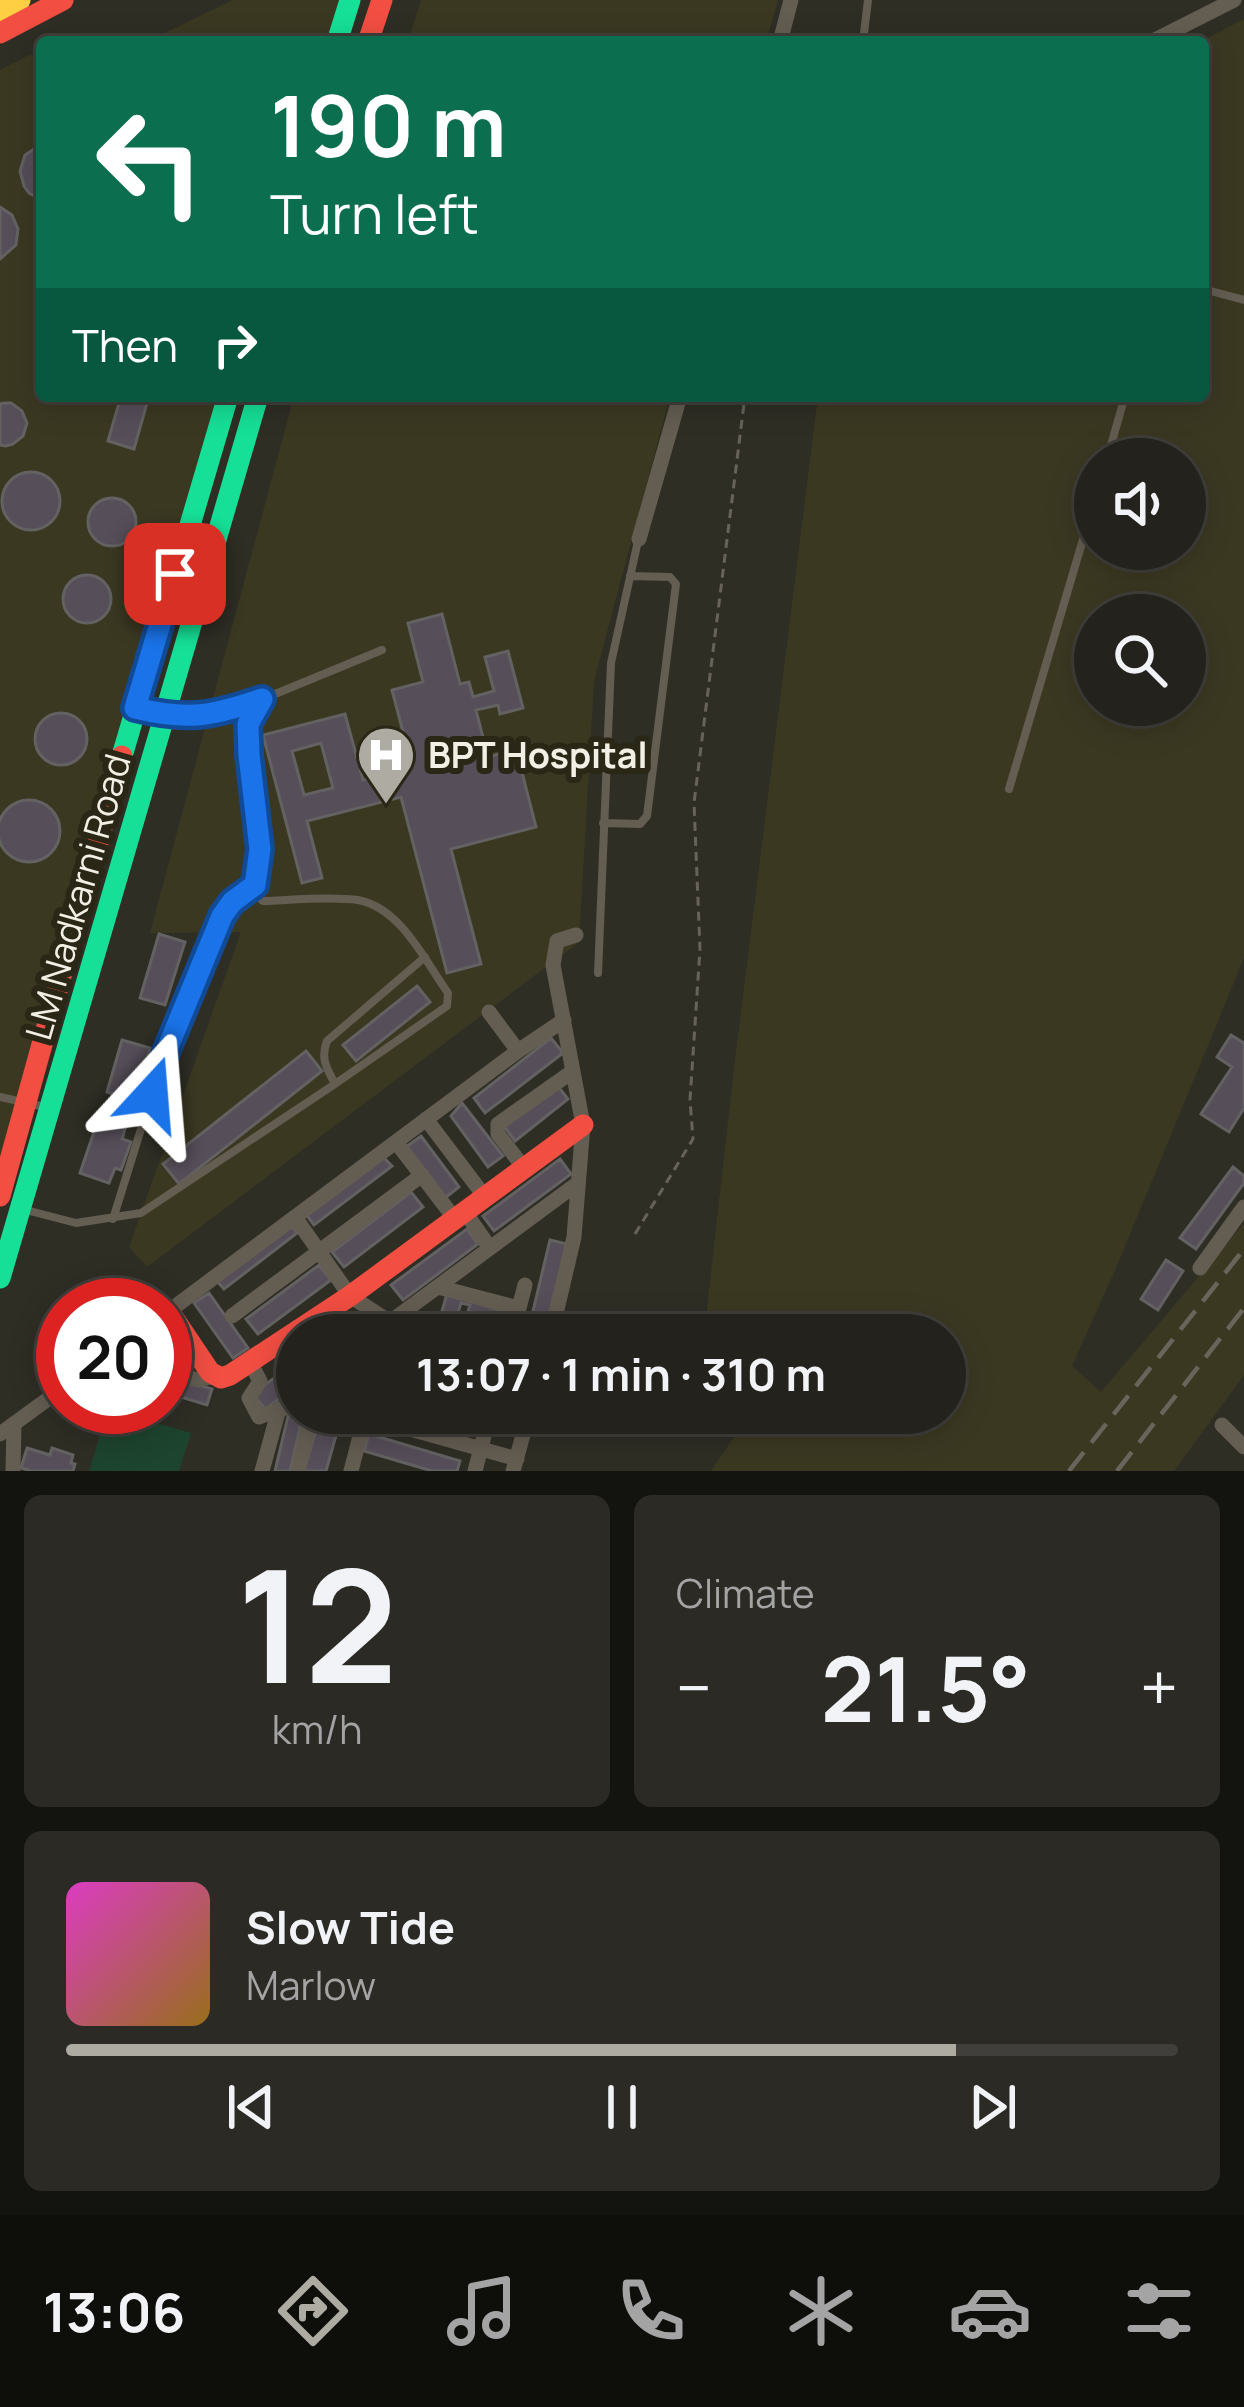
<!DOCTYPE html>
<meta charset="utf-8">
<style>
:root{--surface:#23221c;--page:#2b2a25;--text:#f1f3f6;--muted:#a3a4a3;--line:#403f3b;--accent:#aeaca2}
body{margin:0;font-family:Manrope,sans-serif;background:var(--page);color:var(--text);height:100vh;display:flex;flex-direction:column;font-size:45px;white-space:nowrap}
*{box-sizing:border-box;margin:0}
p{font-size:39px;color:var(--muted)}
.icon{flex:none;width:66px;height:66px;fill:none;stroke:currentColor;stroke-width:2;stroke-linecap:round;stroke-linejoin:round}
.map{position:relative;height:1471px;overflow:hidden}
.details{display:flex;flex-direction:column;gap:24px;padding:24px;background:#13130f;flex:1}
.details>*{flex:none}
.hud{position:absolute;left:36px;top:36px;width:1173px;height:366px;border-radius:12px;box-shadow:0 6px 30px #0003,0 0 0 3px var(--line);background:#0b6e4f;color:#fff;overflow:hidden}
.fabs{position:absolute;left:1074px;top:438px;display:grid;gap:24px}
.fabs a{display:grid;place-items:center;width:132px;height:132px;border-radius:50%;background:var(--surface);box-shadow:0 6px 30px #0003,0 0 0 3px var(--line);font-size:60px}
.speed{position:absolute;left:36px;top:1278px;display:flex;gap:24px;font-size:60px;font-weight:700;text-align:center}
.speed>*{display:grid;place-content:center;width:156px;height:156px;border-radius:50%;background:var(--surface);box-shadow:0 6px 30px #0003,0 0 0 3px var(--line);line-height:1}
.speed .limit{border:18px solid #d22;background:#fff;color:#111}
.pin{position:absolute;display:grid;place-items:center;width:102px;height:102px;color:#fff;margin:-51px;border-radius:24px;box-shadow:0 6px 18px #0006}
.me{position:absolute;width:132px;margin:-66px;rotate:19deg;stroke-linejoin:round;filter:drop-shadow(0 0 9px #0008)}
.turn{display:flex;align-items:center;gap:42px;height:252px;padding:0 36px;font-size:54px}
.turn .icon{width:156px;height:156px;stroke-width:2.5}
.turn b{display:block;font-size:84px;line-height:102px}
.then{display:flex;align-items:center;height:114px;padding:0 36px;background:#0003;gap:24px;font-size:45px}
.big{font-size:90px;font-weight:700;line-height:1.1}
.details .card{flex:1;display:flex;flex-direction:column;justify-content:center;gap:18px;min-width:0;padding:0 42px;border-radius:18px;background:var(--page)}
.details .dial{align-items:center;gap:0}
.dial b{font-size:156px;line-height:1}
.song{display:flex;align-items:center;gap:36px}
.cover{width:144px;height:144px;border-radius:18px;background:linear-gradient(135deg,hsl(310 70% 55%),hsl(40 70% 35%))}
.played{height:12px;border-radius:6px;background:linear-gradient(90deg,var(--accent) 80%,var(--line) 80%)}
.keys{display:flex;justify-content:space-around;direction:ltr}
.heat{display:flex;justify-content:space-between;align-items:center;font-size:66px;direction:ltr}
.details .tiles{flex:1;display:grid;gap:24px;grid-template-columns:1fr 1fr}
.card:last-child{grid-column:span 2}
.trip{position:absolute;left:276px;top:1314px;width:690px;height:120px;border-radius:60px;background:var(--surface);box-shadow:0 6px 30px #0003,0 0 0 3px var(--line);font-weight:700;line-height:120px;text-align:center}
.dock{display:flex;height:192px;justify-content:space-around;align-items:center;background:#0e0e0b;color:var(--muted)}
.dock .icon{width:84px;height:84px}
.dock .selected{color:var(--accent)}
.dock b{font-size:54px;color:var(--text)}
.map>svg:first-child{display:block}
.built{fill:#3b3822;fill-rule:evenodd}
.green{fill:#1d442f}
.building{fill:#564e59;stroke:#636161;stroke-width:3;fill-rule:evenodd}
.lines{fill:none;stroke-linecap:round;stroke-linejoin:round}
.path{stroke:#67635a;stroke-width:3;stroke-dasharray:9 6;stroke-linecap:butt}
.lane{stroke:#645d52;stroke-width:8}
.street{stroke:#645d52;stroke-width:15}
.fast{stroke:#16e098;stroke-width:21}
.slow{stroke:#ffcf43;stroke-width:21}
.jam{stroke:#f24e42;stroke-width:21}
.rail{stroke:#6a655c;stroke-width:4.5;stroke-dasharray:24 12;stroke-linecap:butt}
.route-casing{stroke:#114b97;stroke-width:30}
.route{stroke:#1a73e8;stroke-width:21}
.labels{text-anchor:middle;stroke-width:12;stroke-linejoin:round;paint-order:stroke}
.poi-label{font-size:36px;font-weight:bold;fill:#f2f0e5;stroke:#2a2717;text-anchor:start}
.street-label{font-size:36px;fill:#f2f0e5;stroke:#2a2717}
</style>
<div class="map">
<svg width="1244" height="1471" viewBox="0 0 1244 1471">
<rect width="100%" height="100%" fill="#2f2e25"/>
<!-- built -->
<path class="built" d="M 233,0 L 339,0 L 327,42 L 146,42 Z
M 421,0 L 778,0 L 766,42 L 408,42 Z
M 1244,19 L 1244,958 L 1116,1268 L 1072,1366 L 1101,1392 L 1244,1223 L 1244,1375 L 1174,1471 L 711,1471 L 750,1413 L 945,1413 L 945,1335 L 753,1335 L 705,1326 L 734,1068 L 818,396 L 1203,396 L 1203,42 L 1200,42 ZM 1095,459 L 1185,459 L 1185,549 L 1095,549 ZM 1095,615 L 1185,615 L 1185,705 L 1095,705 Z
M 31,54 L 42,69 L 42,396 L 225,396 L 0,1182 L 0,70 Z
M 294,396 L 670,396 L 594,681 L 579,942 L 147,1267 L 129,1247 L 241,932 L 150,933 Z"/>
<!-- green -->
<path class="green" d="M 108,1409 L 191,1433 L 179,1471 L 89,1471 Z"/>
<!-- building -->
<path class="building" d="M 42,144 L 42,200 L 29,193 L 24,186 L 20,171 L 25,155 Z
M 0,207 L 12,215 L 18,229 L 16,245 L 0,259 Z
M 121,396 L 149,396 L 134,449 L 108,441 Z
M 4,403 L 11,403 L 22,411 L 27,423 L 23,436 L 13,444 L 6,446 L 0,445 L 0,404 Z
M2 501a29 29 0 1 1 58 0a29 29 0 1 1-58 0Z
M88 522a24 24 0 1 1 48 0a24 24 0 1 1-48 0Z
M63 599a24 24 0 1 1 48 0a24 24 0 1 1-48 0Z
M 442,614 L 460,684 L 469,682 L 473,697 L 494,691 L 485,657 L 508,651 L 523,708 L 500,714 L 498,705 L 476,710 L 488,757 L 516,749 L 536,827 L 451,849 L 481,964 L 447,973 L 401,797 L 307,821 L 322,878 L 302,883 L 263,735 L 345,714 L 363,780 L 388,774 L 378,738 L 403,732 L 392,690 L 423,682 L 408,623 ZM 321,743 L 333,788 L 304,795 L 292,751 Z
M35 739a26 26 0 1 1 52 0a26 26 0 1 1-52 0Z
M-2 831a31 31 0 1 1 62 0a31 31 0 1 1-62 0Z
M 159,934 L 185,942 L 165,1005 L 140,998 Z
M 417,986 L 430,1002 L 356,1061 L 343,1045 Z
M 1231,1035 L 1244,1043 L 1244,1108 L 1229,1132 L 1201,1114 L 1232,1067 L 1217,1057 Z
M 551,1038 L 563,1053 L 485,1113 L 474,1098 Z
M 122,1040 L 150,1048 L 147,1060 L 156,1063 L 149,1089 L 139,1086 L 135,1101 L 107,1092 Z
M 306,1051 L 322,1071 L 179,1184 L 163,1164 Z
M 557,1085 L 568,1099 L 515,1141 L 504,1126 Z
M 462,1103 L 503,1156 L 488,1167 L 451,1116 Z
M 98,1120 L 125,1129 L 122,1139 L 131,1142 L 121,1170 L 115,1168 L 109,1183 L 80,1173 Z
M 421,1136 L 459,1187 L 445,1198 L 406,1147 Z
M 382,1156 L 392,1166 L 314,1225 L 305,1213 Z
M 560,1159 L 571,1174 L 494,1231 L 483,1216 Z
M 1233,1167 L 1244,1176 L 1244,1183 L 1196,1249 L 1180,1238 Z
M 411,1192 L 423,1207 L 344,1267 L 332,1252 Z
M 290,1223 L 297,1233 L 224,1289 L 216,1280 Z
M 467,1229 L 478,1244 L 403,1300 L 391,1285 Z
M 550,1240 L 567,1244 L 544,1335 L 528,1332 Z
M 1166,1260 L 1183,1271 L 1158,1310 L 1141,1299 Z
M 319,1265 L 331,1280 L 258,1334 L 246,1319 Z
M 209,1293 L 248,1348 L 233,1358 L 194,1303 Z
M 447,1294 L 509,1313 L 504,1329 L 496,1327 L 499,1315 L 492,1313 L 488,1324 L 466,1318 L 470,1305 L 461,1303 L 457,1316 L 442,1311 Z
M 346,1319 L 363,1324 L 360,1335 L 341,1335 Z
M 297,1361 L 297,1386 L 265,1409 L 253,1394 Z
M 179,1379 L 212,1389 L 207,1405 L 174,1395 Z
M 289,1412 L 303,1415 L 290,1471 L 275,1471 Z
M 502,1413 L 519,1413 L 512,1435 L 497,1431 Z
M 317,1426 L 337,1432 L 326,1471 L 304,1471 Z
M 369,1434 L 460,1461 L 457,1471 L 432,1471 L 364,1451 Z
M 27,1448 L 50,1455 L 52,1448 L 73,1455 L 71,1463 L 75,1464 L 73,1471 L 31,1471 L 21,1468 Z"/>
<g class="lines">
<!-- path -->
<path class="path" d="M 635,1234 L 693,1139 L 690,1100 L 700,949 L 694,803 L 745,396"/>
<!-- lane -->
<path class="lane" d="M 863,42 L 868,0
M 1203,289 L 1244,300
M 1107,459 L 1125,396
M 136,708 C 190,721 209,716 261,699
M 1009,789 L 1095,499
M 603,823 L 640,824 L 647,816 L 676,584 L 670,577 L 630,576
M 598,973 L 611,663 L 638,541
M 335,1084 C 327,1068 320,1059 327,1041 L 425,957
M 0,1097 L 49,1108
M 22,1209 L 76,1223 L 141,1213 L 335,1084 L 447,1006 L 448,993 C 425,961 401,908 358,900 C 332,896 291,900 263,901 L 254,893 L 260,849 L 249,755 L 248,724 L 263,699 L 382,650
M 113,1219 L 165,1052 L 222,916 L 232,902 L 255,885"/>
<!-- street -->
<path class="street" d="M 780,42 L 791,0
M 1151,42 L 1234,0
M 639,539 L 680,396
M 489,1012 L 518,1051
M 426,1119 L 485,1197
M 396,1142 L 455,1219
M 524,1168 L 498,1134 L 498,1124 L 573,1071
M 465,1212 L 490,1248
M 295,1217 L 350,1296 L 390,1322 L 442,1335
M 1200,1268 L 1244,1207
M 438,1287 L 519,1308
M 165,1314 L 518,1051 L 564,1020
M 232,1316 L 422,1175
M 331,1335 L 339,1304
M 387,1335 L 390,1322 L 578,1183
M 512,1335 L 525,1285
M 551,1335 L 574,1237 L 583,1125 L 553,965 L 557,941 L 576,935
M 250,1362 L 260,1381 L 249,1398 L 259,1417 L 279,1409
M 165,1372 L 198,1380 L 214,1376
M 353,1413 L 517,1459
M 1222,1425 L 1244,1447
M 0,1434 L 63,1388
M 13,1471 L 14,1424
M 262,1471 L 279,1409 L 297,1406
M 298,1471 L 312,1413
M 351,1471 L 366,1413
M 475,1471 L 490,1413
M 513,1471 L 529,1413"/>
<!-- fast -->
<path class="fast" d="M 337,42 L 350,0
M 122,756 L 228,396
M 0,1278 L 258,396"/>
<!-- slow -->
<path class="slow" d="M 0,11 L 20,0"/>
<!-- jam -->
<path class="jam" d="M 0,33 L 63,0
M 368,42 L 382,0
M 0,1196 L 122,756
M 169,1311 L 210,1372 L 221,1378 L 230,1375 L 350,1296 L 583,1125"/>
<!-- rail -->
<path class="rail" d="M 1069,1471 L 1244,1249
M 1117,1471 L 1244,1308"/>
</g>
<g class="lines">
<defs>
<path id="route" d="M 152,1094 L 166,1052 L 222,916 L 232,902 L 255,885 L 260,849 L 249,755 L 248,724 L 262,699 C 212,716 189,721 135,708 L 175,574"/>
</defs>
<!-- route casing -->
<use href="#route" class="route-casing"/>
<!-- route -->
<use href="#route" class="route"/>
</g>
<!-- icons -->
<defs>
<symbol id="hospital-pin" viewBox="-11 -11 22 30"><path d="M0 17L-7.5 6A9.5 9.5 0 1 1 7.5 6Z" fill="#aeaca2" stroke="#2a2717"/><path d="M-5-5h3v3.5h4V-5h3V5h-3V1.5h-4V5h-3Z" fill="#fff"/></symbol>
</defs>
<g fill-rule="evenodd">
<use href="#hospital-pin" x="353" y="722" width="66" height="90"/>
</g>
<g class="labels">
<!-- poi labels -->
<g class="poi-label">
<text x="428" y="768">BPT Hospital</text>
</g>
<!-- street labels -->
<g class="street-label">
<text transform="translate(78 897) rotate(-74)" y="13">LM Nadkarni Road</text>
</g>
</g>
</svg>
<div class="fabs">
<a><svg class="icon" aria-label="sound" viewBox="0 0 24 24"><path d="M4 9h4l5-4v14l-5-4H4zM17 9q2 3 0 6"/></svg></a>
<a><svg class="icon" aria-label="search" viewBox="0 0 24 24"><circle cx="10" cy="10" r="6"/><path d="M15 15l6 6"/></svg></a>
</div>
<div class="speed"><div class="limit">20</div></div>
<div class="pin" style="left:175px;top:574px;background:#d93025"><svg class="icon" aria-label="arrive" viewBox="0 0 24 24"><path d="M6 21V4h12l-3 4 3 4H6"/></svg></div>
<svg class="me" style="left:152px;top:1094px" viewBox="-20 -20 40 40"><path d="M0-17L14 15 0 8-14 15z" fill="#1a73e8" stroke="#fff" stroke-width="4"/></svg>
<div class="trip">13:07 · 1 min · 310 m</div>
<div class="hud">
<div class="turn"><svg class="icon" aria-label="left" viewBox="0 0 24 24"><path d="M17 20v-9H6M10 6l-5 5 5 5"/></svg><div><b>190 m</b>Turn left</div></div>
<div class="then">Then<svg class="icon" aria-label="right" viewBox="0 0 24 24"><path d="M7 20v-9h11M14 6l5 5-5 5"/></svg></div>
</div>
</div>
<section class="details">
<div class="tiles">
<div class="card dial"><b>12</b><p>km/h</p></div>
<div class="card"><p>Climate</p>
<div class="heat"><a>−</a><b class="big">21.5°</b><a>+</a></div>
</div>
<div class="card">
<div class="song"><i class="cover"></i><div><b>Slow Tide</b><p>Marlow</p></div></div>
<div class="played"></div>
<div class="keys"><svg class="icon" aria-label="previous" viewBox="0 0 24 24"><path d="M18 5L8 12l10 7zM5 5v14"/></svg><svg class="icon" aria-label="pause" viewBox="0 0 24 24"><path d="M8 5v14M16 5v14"/></svg><svg class="icon" aria-label="next" viewBox="0 0 24 24"><path d="M6 5l10 7-10 7zM19 5v14"/></svg></div>
</div>
</div>
</section>
<nav class="dock">
<b>13:06</b>
<svg class="icon selected" aria-label="directions" viewBox="0 0 24 24"><path d="M12 3l9 9-9 9-9-9zM9 14v-3h6M13 9l2 2-2 2"/></svg>
<svg class="icon" aria-label="music" viewBox="0 0 24 24"><path d="M9 18V5l10-2v13"/><circle cx="6" cy="18" r="3"/><circle cx="16" cy="16" r="3"/></svg>
<svg class="icon" aria-label="phone" viewBox="0 0 24 24"><path d="M5 4h4l2 5-3 2q2 4 5 5l2-3 5 2v4C11 20 4 13 5 4z"/></svg>
<svg class="icon" aria-label="climate" viewBox="0 0 24 24"><path d="M12 3v18M4 7l16 10M4 17L20 7"/></svg>
<svg class="icon" aria-label="car" viewBox="0 0 24 24"><path d="M5 17H2v-5l4-1 3-4h7l3 4 3 1v5h-3M9 17h6M6 11h13"/><circle cx="7" cy="17" r="2"/><circle cx="17" cy="17" r="2"/></svg>
<svg class="icon" aria-label="filters" viewBox="0 0 24 24"><path d="M4 7h16M4 17h16"/><circle cx="9" cy="7" r="2"/><circle cx="15" cy="17" r="2"/></svg>
</nav>
